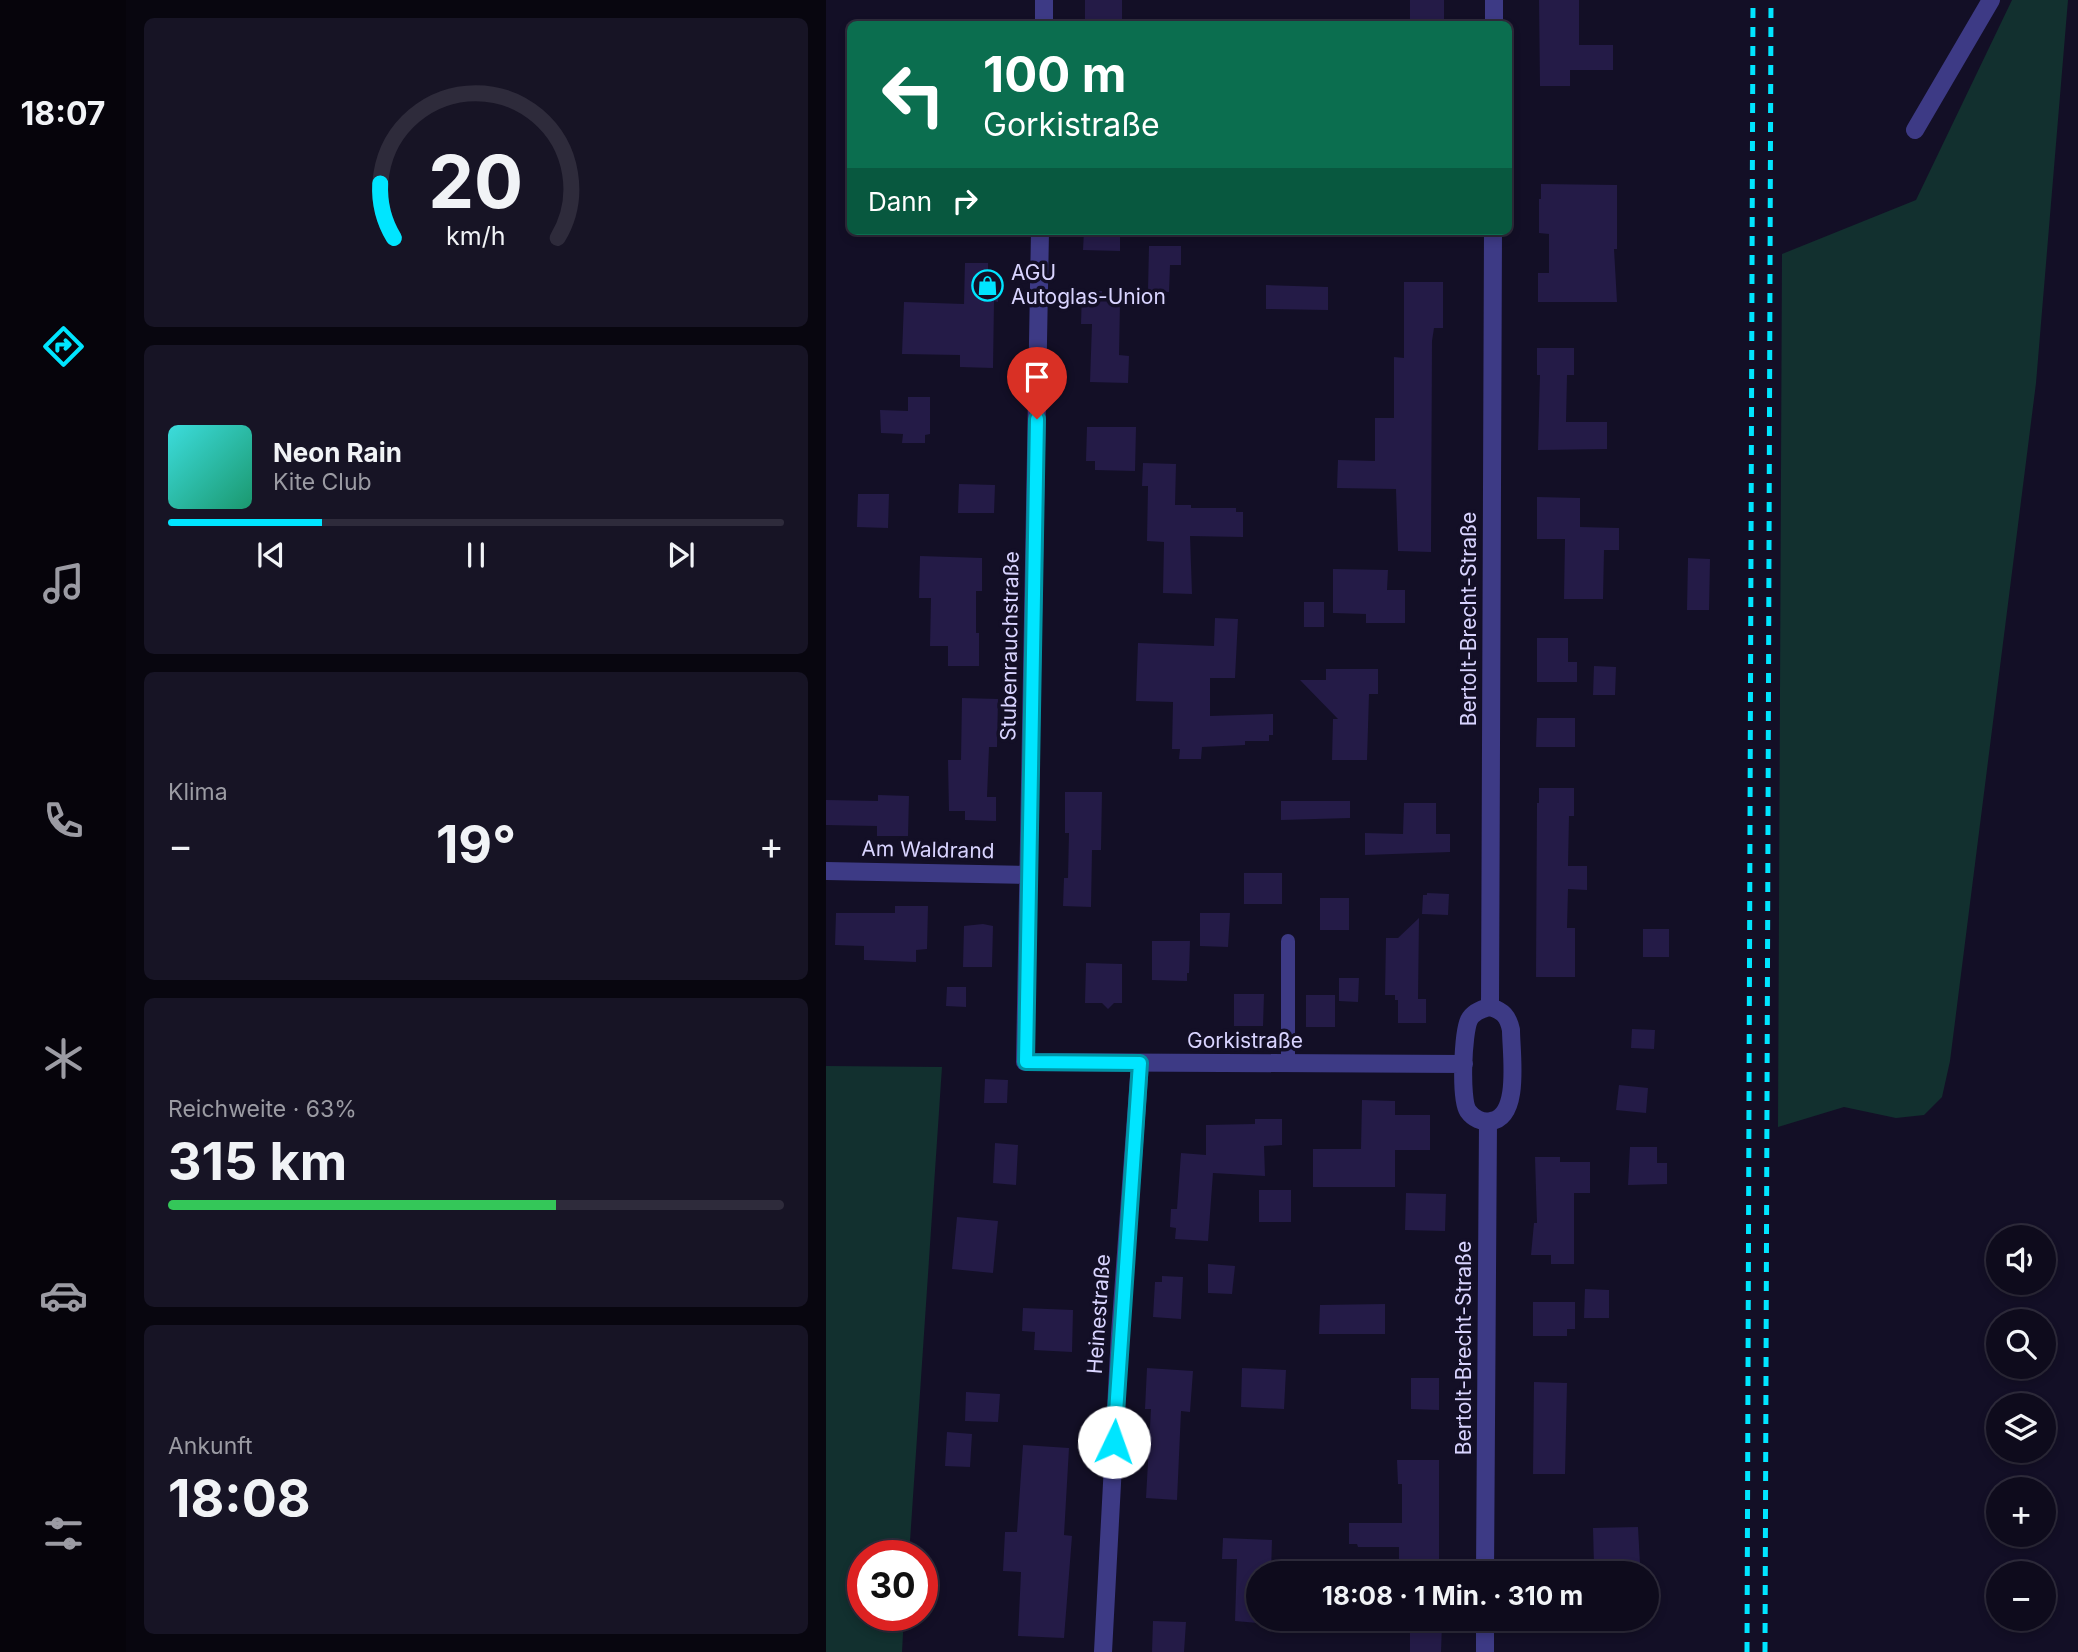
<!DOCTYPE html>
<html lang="de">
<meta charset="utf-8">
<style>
:root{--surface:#0e0b1c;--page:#171425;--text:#f1f3f6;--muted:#9b9ba3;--line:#2e2b3b;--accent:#00e5ff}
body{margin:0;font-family:Inter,sans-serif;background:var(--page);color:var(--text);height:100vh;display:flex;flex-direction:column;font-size:26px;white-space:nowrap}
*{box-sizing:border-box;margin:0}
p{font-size:23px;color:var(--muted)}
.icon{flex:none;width:38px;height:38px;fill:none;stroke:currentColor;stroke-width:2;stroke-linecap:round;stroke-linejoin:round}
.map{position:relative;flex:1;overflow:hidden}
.drawer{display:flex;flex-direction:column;gap:18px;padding:18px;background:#08060f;width:700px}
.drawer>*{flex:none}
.banner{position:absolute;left:21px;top:21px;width:665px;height:214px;border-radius:10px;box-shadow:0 4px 10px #0003,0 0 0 2px var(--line);background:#0b6e4f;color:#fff;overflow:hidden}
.controls{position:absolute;left:1160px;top:1225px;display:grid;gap:14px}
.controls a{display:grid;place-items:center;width:70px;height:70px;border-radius:50%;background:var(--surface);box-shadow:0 4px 10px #0003,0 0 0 2px var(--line);font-size:35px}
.speed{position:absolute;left:21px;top:1540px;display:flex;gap:14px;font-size:35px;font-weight:700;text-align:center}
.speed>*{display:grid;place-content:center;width:91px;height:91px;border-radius:50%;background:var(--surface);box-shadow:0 4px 10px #0003,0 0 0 2px var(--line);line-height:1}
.speed .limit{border:10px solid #d22;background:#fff;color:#111}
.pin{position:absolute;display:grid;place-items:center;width:60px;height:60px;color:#fff;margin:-72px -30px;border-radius:50% 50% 50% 0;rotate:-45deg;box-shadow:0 0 7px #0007}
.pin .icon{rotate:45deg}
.me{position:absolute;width:77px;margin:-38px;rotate:3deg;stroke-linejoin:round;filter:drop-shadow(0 0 5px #0008)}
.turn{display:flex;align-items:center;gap:24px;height:147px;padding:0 21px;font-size:32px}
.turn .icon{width:91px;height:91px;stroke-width:2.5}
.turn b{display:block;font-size:49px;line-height:60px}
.then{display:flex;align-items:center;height:66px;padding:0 21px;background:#0003;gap:14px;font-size:26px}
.big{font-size:52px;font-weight:700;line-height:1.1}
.drawer .widget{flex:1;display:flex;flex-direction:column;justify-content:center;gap:10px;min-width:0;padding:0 24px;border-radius:10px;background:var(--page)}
.drawer .dial{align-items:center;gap:0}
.dial svg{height:182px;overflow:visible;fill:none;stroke:var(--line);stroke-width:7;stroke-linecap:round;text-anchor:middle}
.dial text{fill:var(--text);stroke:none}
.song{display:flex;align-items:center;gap:21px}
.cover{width:84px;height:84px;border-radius:10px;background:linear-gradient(135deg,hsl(180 70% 55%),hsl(160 70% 35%))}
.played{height:7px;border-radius:4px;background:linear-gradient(90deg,var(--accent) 25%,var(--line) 25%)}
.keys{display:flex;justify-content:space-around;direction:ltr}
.heat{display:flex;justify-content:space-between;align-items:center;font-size:38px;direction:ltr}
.charge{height:10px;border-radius:5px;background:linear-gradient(90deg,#34c759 63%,var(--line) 0)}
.trip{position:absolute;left:420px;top:1561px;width:413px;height:70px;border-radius:35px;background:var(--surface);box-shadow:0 4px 10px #0003,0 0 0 2px var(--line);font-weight:700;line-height:70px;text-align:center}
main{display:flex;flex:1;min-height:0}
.menu{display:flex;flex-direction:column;width:126px;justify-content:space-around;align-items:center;background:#06040b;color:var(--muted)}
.menu .icon{width:49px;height:49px}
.menu .on{color:var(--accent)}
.menu b{font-size:32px;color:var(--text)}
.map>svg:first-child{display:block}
.green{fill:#12302f}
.building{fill:#241b47}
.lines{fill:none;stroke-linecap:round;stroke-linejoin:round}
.lane{stroke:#3d3a85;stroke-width:14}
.street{stroke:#3d3a85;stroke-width:18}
.rail{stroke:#00e5ff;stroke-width:5;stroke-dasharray:10 9;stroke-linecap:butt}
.route-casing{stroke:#0095a6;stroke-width:18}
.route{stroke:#00e5ff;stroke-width:12}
.labels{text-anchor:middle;stroke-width:7;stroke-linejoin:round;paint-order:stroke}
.poi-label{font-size:21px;fill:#d9d4ff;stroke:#130f26;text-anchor:start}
.street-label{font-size:21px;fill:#d9d4ff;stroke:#130f26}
</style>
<main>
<nav class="menu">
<b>18:07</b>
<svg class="icon on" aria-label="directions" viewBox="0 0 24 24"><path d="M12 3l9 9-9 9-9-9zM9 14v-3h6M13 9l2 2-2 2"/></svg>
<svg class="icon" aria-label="music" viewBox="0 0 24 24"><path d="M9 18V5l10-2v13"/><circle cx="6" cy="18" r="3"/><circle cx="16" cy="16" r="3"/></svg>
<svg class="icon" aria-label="phone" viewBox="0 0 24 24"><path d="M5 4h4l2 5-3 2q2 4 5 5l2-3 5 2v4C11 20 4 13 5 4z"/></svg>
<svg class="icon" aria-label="climate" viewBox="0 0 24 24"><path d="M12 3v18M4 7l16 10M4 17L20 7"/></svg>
<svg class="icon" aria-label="car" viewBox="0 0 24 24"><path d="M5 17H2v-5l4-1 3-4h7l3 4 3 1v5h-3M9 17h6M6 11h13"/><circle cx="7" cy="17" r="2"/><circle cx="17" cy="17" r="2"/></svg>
<svg class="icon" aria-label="filters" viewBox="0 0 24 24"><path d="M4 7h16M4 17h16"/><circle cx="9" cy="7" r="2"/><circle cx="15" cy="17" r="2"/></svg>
</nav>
<section class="drawer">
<div class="widget dial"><svg viewBox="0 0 100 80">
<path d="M14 69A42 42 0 1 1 86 69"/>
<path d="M14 69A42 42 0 0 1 8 45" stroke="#00e5ff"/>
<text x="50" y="56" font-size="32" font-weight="700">20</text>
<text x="50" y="72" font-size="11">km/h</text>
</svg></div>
<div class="widget">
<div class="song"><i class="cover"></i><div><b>Neon Rain</b><p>Kite Club</p></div></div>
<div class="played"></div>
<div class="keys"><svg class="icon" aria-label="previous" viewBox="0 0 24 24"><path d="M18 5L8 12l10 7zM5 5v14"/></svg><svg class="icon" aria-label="pause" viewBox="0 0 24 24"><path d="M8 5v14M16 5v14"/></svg><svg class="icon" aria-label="next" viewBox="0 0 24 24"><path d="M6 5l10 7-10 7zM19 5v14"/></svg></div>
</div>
<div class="widget"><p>Klima</p>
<div class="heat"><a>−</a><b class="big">19°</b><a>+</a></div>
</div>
<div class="widget"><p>Reichweite · 63%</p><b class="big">315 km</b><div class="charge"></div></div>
<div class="widget"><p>Ankunft</p><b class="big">18:08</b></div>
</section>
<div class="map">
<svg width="1252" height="1652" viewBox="0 0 1252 1652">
<rect width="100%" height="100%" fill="#130f26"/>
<!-- green -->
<path class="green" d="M 1186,0 L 1242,0 L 1210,383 L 1124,1061 L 1116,1097 L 1098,1115 L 1070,1118 L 1018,1107 L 952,1127 L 956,254 L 1090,200 Z
M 0,1066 L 116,1067 L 83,1556 L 37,1556 L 37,1615 L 78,1615 L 76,1652 L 0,1652 Z"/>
<!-- building -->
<path class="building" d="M 259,0 L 296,0 L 296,20 L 259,20 Z
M 584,0 L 618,0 L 618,24 L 584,24 Z
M 713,0 L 753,0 L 753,45 L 787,45 L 787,70 L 744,70 L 744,86 L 714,86 Z
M 715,184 L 791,185 L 791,249 L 788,249 L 791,302 L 712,302 L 712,273 L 723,273 L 723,234 L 713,233 L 713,199 L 715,199 Z
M 258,231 L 294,231 L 294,251 L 257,250 Z
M 323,246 L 355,246 L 355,265 L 344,265 L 343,292 L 322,291 Z
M 139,263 L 162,263 L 162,271 L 172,272 L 172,302 L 168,301 L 167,368 L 134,367 L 134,355 L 76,354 L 78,302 L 138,304 Z
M 578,282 L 617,282 L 617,328 L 608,328 L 606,341 L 605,552 L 572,551 L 570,489 L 511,488 L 512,460 L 549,461 L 549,418 L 568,418 L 568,357 L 578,358 Z
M 440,285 L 502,287 L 502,310 L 440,309 Z
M 256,291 L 276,291 L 276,299 L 294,301 L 293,355 L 303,356 L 302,383 L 264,382 L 266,324 L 255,324 Z
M 711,348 L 748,348 L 748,375 L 741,375 L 740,422 L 781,422 L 781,449 L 712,450 L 714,375 L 711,375 Z
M 82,397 L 104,397 L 104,434 L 99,435 L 99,443 L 76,443 L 77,434 L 55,433 L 54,410 L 82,411 Z
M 261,427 L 310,427 L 309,471 L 269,470 L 269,461 L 260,461 Z
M 317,463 L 350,464 L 349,505 L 365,505 L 365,508 L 410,508 L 410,512 L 417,512 L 417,537 L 364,536 L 366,594 L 337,593 L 338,542 L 321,541 L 322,486 L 316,486 Z
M 133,484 L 169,485 L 168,513 L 132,513 Z
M 32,494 L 63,494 L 62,528 L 31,527 Z
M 711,497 L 754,498 L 754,527 L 793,528 L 793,550 L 778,550 L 777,599 L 738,599 L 739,539 L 711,539 Z
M 94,556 L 156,558 L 156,591 L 150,591 L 150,633 L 153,633 L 153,666 L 122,666 L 122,646 L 104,646 L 105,598 L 93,598 Z
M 862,558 L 884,559 L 883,610 L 861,610 Z
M 507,569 L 562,570 L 561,590 L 579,590 L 579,623 L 540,623 L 540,614 L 507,613 Z
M 478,602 L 498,602 L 498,627 L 478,627 Z
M 389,618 L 412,619 L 409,678 L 384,678 L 384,716 L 447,714 L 447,735 L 443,735 L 443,741 L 419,741 L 419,745 L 376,747 L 375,759 L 353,759 L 354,749 L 346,749 L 347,702 L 310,701 L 312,643 L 388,646 Z
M 711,638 L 742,638 L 742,662 L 751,662 L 751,682 L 711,682 Z
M 768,666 L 790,667 L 789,695 L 767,695 Z
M 500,669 L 552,669 L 552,694 L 543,694 L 541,760 L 506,760 L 507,719 L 512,719 L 474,680 L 500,680 Z
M 136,698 L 172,699 L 171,747 L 163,747 L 161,797 L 170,797 L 170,821 L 139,820 L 139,811 L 123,811 L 122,760 L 135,760 Z
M 711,718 L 749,718 L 749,747 L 710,747 Z
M 713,788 L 748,788 L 748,816 L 743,816 L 742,866 L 761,866 L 761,890 L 742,889 L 741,928 L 749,928 L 749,977 L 710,977 L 711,803 L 713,803 Z
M 239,792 L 276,792 L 275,850 L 266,850 L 265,907 L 237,906 L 238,878 L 242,878 L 243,833 L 239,833 Z
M 52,795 L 83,796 L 82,836 L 51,836 L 51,826 L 0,825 L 0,800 L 52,801 Z
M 455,801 L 524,801 L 524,818 L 455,820 Z
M 578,803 L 610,803 L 610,834 L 624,834 L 624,852 L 539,855 L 539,833 L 577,834 Z
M 418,873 L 456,873 L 456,904 L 418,904 Z
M 601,893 L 623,894 L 622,915 L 596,914 L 597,895 L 601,895 Z
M 494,898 L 523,898 L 523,930 L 494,930 Z
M 69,906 L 102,906 L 101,949 L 90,950 L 90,962 L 38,960 L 38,946 L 9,945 L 10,913 L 69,913 Z
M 374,913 L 404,913 L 402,947 L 374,946 Z
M 593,918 L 592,999 L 600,999 L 600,1023 L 572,1023 L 572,1000 L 569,1000 L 569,995 L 559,995 L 560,938 L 572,938 Z
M 157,924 L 167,926 L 166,967 L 137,967 L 138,926 Z
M 817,929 L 843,929 L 843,957 L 817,957 Z
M 326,941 L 364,941 L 363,973 L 361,973 L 361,981 L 326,980 Z
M 260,963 L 296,964 L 296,1003 L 288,1003 L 282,1009 L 276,1003 L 259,1003 Z
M 513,978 L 533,978 L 532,1002 L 513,1001 Z
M 121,987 L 140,987 L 140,1007 L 120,1006 Z
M 408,994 L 438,994 L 437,1026 L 408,1026 Z
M 480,995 L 509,995 L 509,1027 L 480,1027 Z
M 806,1029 L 829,1030 L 828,1049 L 805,1048 Z
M 159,1079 L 182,1080 L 181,1103 L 158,1103 Z
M 793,1085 L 822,1088 L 820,1113 L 790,1110 Z
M 536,1100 L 569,1101 L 569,1115 L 604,1115 L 604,1150 L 569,1150 L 569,1187 L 487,1187 L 487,1149 L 535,1149 Z
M 429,1119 L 456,1119 L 456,1145 L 438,1146 L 439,1176 L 387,1173 L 382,1241 L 349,1239 L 350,1228 L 344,1227 L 345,1209 L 351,1209 L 355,1153 L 380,1155 L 380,1125 L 429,1124 Z
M 169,1143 L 192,1145 L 190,1185 L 167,1183 Z
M 804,1147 L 831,1147 L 831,1163 L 841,1163 L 841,1184 L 802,1185 Z
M 709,1157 L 734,1157 L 734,1162 L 764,1162 L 764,1193 L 748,1193 L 748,1264 L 725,1264 L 725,1255 L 705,1255 L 708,1223 L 711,1223 Z
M 433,1190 L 465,1190 L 465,1222 L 433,1222 Z
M 580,1193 L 620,1194 L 619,1231 L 579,1230 Z
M 131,1217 L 172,1221 L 167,1273 L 126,1269 Z
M 382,1264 L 409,1266 L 406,1294 L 382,1293 Z
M 336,1276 L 357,1277 L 355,1319 L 327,1317 L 329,1282 L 336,1282 Z
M 759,1289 L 783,1290 L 783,1318 L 758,1318 Z
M 707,1302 L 749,1302 L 749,1329 L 741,1329 L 741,1336 L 707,1336 Z
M 559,1304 L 559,1334 L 493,1334 L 494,1305 Z
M 197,1308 L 247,1310 L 246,1352 L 208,1350 L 209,1332 L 196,1331 Z
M 321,1368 L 367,1371 L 364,1412 L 355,1411 L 351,1500 L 320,1498 L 325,1409 L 319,1409 Z
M 416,1368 L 460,1370 L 458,1409 L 415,1407 Z
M 585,1378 L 613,1378 L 613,1410 L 585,1409 Z
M 708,1382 L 741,1383 L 739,1474 L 707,1474 Z
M 140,1392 L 174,1394 L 172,1422 L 139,1421 Z
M 121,1432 L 146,1434 L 144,1467 L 119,1466 Z
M 197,1445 L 243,1448 L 238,1535 L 246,1536 L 238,1638 L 192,1636 L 195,1572 L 177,1571 L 179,1532 L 191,1532 Z
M 571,1460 L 613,1460 L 613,1573 L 587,1573 L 587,1567 L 573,1567 L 573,1547 L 532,1547 L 531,1544 L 523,1544 L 523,1523 L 576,1523 L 576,1484 L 572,1484 Z
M 812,1527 L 814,1564 L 768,1565 L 767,1528 Z
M 397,1538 L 446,1540 L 445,1572 L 432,1571 L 432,1623 L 409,1621 L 411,1559 L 396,1559 Z
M 327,1621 L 360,1622 L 358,1652 L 326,1652 Z
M 584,1624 L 616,1624 L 615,1652 L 584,1652 Z"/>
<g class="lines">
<!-- lane -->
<path class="lane" d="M 462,1063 L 462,941"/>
<!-- street -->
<path class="street" d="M 218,24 L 218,0
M 668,24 L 668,0
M 1089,130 L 1165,0
M 214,231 L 199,1062 L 638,1064
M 0,871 L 203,875
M 664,1007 L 667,231
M 664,1007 C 677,1011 682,1016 685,1030 C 685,1053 695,1117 665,1121 C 656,1123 647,1118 642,1111 C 634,1099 637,1033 643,1020 C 647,1012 655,1009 664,1007 Z
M 659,1573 L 662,1122
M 277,1652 L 294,1334 L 314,1063
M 659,1652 L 659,1619"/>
<!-- rail -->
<path class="rail" d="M 921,1652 L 927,0
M 939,1652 L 945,0"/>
</g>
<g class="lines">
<defs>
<path id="route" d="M 211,419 L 200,1062 L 314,1063 L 288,1442"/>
</defs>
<!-- route casing -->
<use href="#route" class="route-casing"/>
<!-- route -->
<use href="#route" class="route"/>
</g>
<!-- icons -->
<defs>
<symbol id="shop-ring" viewBox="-11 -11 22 22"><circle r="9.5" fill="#130f26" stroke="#00e5ff" stroke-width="1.5"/><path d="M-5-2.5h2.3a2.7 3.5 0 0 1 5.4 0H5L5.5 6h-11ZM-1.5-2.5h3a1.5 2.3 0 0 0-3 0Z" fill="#00e5ff"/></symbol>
</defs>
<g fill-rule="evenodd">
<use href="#shop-ring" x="144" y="268" width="35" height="35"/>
</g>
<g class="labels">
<!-- poi labels -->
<g class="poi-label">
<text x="185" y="280">AGU<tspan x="185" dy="24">Autoglas-Union</tspan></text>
</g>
<!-- street labels -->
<g class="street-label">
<text transform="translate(643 619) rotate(-90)" y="7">Bertolt-Brecht-Straße</text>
<text transform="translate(184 646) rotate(-89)" y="7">Stubenrauchstraße</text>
<text transform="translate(102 850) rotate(1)" y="7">Am Waldrand</text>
<text x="419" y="1048">Gorkistraße</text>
<text transform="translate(273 1314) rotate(-86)" y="7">Heinestraße</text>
<text transform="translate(638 1348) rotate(-90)" y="7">Bertolt-Brecht-Straße</text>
</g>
</g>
</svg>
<div class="controls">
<a><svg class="icon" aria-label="sound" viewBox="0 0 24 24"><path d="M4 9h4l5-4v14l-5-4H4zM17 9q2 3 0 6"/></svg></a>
<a><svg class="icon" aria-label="search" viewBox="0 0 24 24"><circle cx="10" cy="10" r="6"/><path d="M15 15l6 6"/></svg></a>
<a><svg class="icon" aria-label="layers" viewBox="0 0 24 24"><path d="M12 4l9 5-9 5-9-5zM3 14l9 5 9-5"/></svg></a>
<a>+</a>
<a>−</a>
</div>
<div class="speed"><div class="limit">30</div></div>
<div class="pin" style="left:211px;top:419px;background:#d93025"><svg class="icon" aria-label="arrive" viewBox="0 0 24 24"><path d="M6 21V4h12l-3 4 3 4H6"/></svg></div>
<svg class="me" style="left:288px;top:1442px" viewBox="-20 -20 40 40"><circle r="19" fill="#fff"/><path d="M0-13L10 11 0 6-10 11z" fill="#00e5ff"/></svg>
<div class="trip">18:08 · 1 Min. · 310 m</div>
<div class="banner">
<div class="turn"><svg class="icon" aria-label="left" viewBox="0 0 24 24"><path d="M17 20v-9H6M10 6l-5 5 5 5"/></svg><div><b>100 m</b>Gorkistraße</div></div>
<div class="then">Dann<svg class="icon" aria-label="right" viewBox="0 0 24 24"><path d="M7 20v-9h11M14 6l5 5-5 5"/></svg></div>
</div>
</div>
</main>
